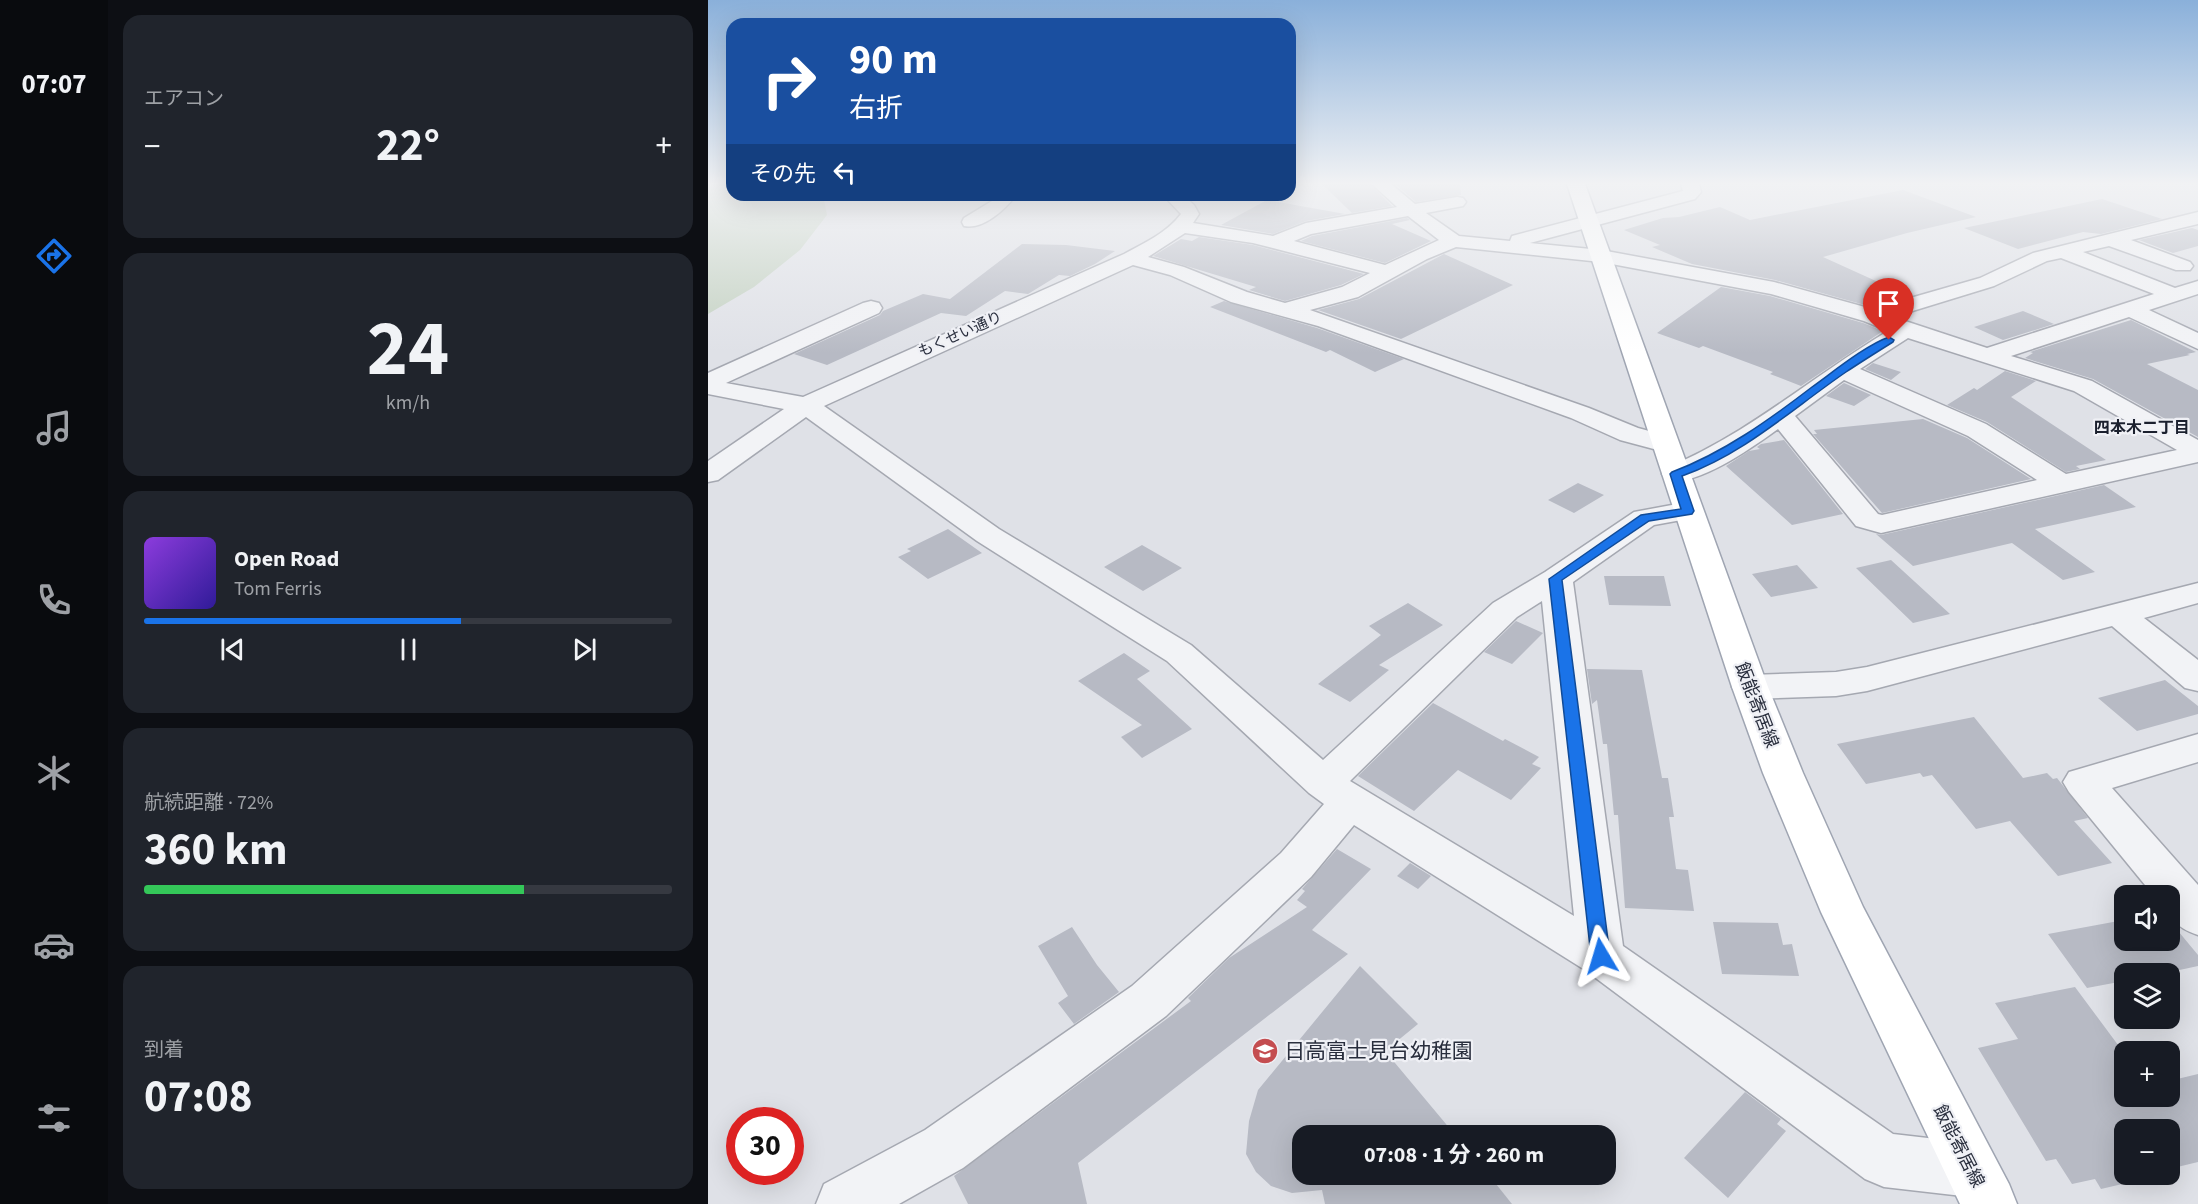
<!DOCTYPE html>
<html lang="ja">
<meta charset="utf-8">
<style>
:root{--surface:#171b24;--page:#20242c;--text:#f1f3f6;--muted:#9ea1a6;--line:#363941;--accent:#1a73e8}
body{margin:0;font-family:"Source Sans 3","Noto Sans JP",sans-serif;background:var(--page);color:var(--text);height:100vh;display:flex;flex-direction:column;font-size:22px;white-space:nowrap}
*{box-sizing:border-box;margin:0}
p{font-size:20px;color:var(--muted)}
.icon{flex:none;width:33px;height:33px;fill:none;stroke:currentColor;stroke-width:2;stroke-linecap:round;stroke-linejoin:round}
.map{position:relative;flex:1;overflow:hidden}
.panel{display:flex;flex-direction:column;gap:15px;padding:15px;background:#0d0f14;width:600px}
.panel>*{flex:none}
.top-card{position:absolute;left:18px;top:18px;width:570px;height:183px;border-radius:18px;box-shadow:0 6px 24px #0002;background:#1a4fa0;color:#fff;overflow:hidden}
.controls{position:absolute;left:1406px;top:885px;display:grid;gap:12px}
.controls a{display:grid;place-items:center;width:66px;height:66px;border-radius:12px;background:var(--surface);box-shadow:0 6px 24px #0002;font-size:30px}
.speed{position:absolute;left:18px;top:1107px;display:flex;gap:12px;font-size:30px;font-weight:700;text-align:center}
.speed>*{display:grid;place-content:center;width:78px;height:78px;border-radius:50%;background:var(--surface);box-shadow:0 6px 24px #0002;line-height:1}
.speed .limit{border:9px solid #d22;background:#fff;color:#111}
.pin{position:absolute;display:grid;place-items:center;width:51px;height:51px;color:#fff;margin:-62px -26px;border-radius:50% 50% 50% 0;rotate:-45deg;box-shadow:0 0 6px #0007}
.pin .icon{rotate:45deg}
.me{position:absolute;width:66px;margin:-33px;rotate:353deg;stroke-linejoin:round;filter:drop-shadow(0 0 4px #0008)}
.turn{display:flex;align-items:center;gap:21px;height:126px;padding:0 24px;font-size:27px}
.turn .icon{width:78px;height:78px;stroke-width:2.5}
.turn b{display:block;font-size:42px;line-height:51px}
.then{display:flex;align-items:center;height:57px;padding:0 24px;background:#0003;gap:12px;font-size:22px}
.big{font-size:45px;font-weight:700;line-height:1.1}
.panel .widget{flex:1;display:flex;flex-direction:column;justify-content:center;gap:9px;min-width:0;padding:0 21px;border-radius:18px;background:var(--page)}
.panel .dial{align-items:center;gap:0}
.dial b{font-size:78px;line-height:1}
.song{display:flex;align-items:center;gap:18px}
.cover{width:72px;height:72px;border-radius:9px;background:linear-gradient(135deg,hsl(270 70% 55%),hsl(250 70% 35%))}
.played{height:6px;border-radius:3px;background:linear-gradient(90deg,var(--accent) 60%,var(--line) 60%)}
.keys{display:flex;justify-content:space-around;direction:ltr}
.heat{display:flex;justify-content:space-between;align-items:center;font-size:33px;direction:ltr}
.charge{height:9px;border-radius:4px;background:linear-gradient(90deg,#34c759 72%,var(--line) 0)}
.trip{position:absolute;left:584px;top:1125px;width:324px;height:60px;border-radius:18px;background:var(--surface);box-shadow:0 6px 24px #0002;font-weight:700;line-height:60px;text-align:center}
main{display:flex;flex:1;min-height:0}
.menu{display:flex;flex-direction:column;width:108px;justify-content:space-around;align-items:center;background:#090b0e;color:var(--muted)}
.menu .icon{width:42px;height:42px}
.menu .on{color:var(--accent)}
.menu b{font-size:27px;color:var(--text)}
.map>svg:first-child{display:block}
.green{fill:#c3d1c1}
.building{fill:#b7bac4}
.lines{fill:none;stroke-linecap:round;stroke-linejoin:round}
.minor-casing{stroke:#a5a8b1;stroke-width:3}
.major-casing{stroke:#9fa5b2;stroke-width:3}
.minor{fill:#f2f3f6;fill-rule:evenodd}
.major{fill:#fff;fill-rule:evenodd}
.route{fill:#1a73e8;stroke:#114b97;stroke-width:1.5}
.labels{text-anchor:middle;stroke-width:4.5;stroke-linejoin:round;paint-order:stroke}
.far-street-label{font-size:15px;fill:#292e3d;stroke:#eff0f5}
.far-neighbourhood-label{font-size:16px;font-weight:bold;fill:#1b202e;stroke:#eff0f5}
.street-label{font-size:18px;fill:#292e3d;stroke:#eff0f5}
.near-poi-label{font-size:21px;fill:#292e3d;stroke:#eff0f5;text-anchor:start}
</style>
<main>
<nav class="menu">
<b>07:07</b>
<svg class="icon on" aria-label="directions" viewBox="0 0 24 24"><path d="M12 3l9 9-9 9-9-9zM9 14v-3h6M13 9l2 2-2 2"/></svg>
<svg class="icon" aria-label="music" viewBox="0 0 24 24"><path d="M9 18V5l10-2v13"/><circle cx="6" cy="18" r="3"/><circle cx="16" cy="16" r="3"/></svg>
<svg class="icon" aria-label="phone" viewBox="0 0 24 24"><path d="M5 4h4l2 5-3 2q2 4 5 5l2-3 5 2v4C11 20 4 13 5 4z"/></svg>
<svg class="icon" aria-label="climate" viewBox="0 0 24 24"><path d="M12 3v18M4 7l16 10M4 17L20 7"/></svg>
<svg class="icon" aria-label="car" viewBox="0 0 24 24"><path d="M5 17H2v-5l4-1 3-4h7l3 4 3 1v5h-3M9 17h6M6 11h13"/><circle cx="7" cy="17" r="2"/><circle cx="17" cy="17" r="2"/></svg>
<svg class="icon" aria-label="filters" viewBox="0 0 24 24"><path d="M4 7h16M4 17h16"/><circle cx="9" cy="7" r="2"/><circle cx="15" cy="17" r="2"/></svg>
</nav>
<section class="panel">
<div class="widget"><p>エアコン</p>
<div class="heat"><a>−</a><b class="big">22°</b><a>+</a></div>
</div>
<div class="widget dial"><b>24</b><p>km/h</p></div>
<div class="widget">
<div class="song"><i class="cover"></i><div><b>Open Road</b><p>Tom Ferris</p></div></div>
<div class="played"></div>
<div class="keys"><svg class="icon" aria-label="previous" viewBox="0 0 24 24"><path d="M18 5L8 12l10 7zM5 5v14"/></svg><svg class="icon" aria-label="pause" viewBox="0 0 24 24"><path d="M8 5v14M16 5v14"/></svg><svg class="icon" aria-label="next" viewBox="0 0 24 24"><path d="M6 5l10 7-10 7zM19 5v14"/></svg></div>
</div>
<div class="widget"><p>航続距離 · 72%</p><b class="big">360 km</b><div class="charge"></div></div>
<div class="widget"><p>到着</p><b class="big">07:08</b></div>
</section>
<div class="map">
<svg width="1490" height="1204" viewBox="0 0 1490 1204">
<rect width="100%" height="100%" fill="#dfe1e7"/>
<!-- green -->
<path class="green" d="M 0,184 L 24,184 L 24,195 L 115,195 L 119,215 L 92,250 L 46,287 L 0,314 Z"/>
<!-- building -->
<path class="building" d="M 614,184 L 662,184 L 684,206 L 644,213 Z
M 687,184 L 752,184 L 753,195 L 708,202 Z
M 1195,190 L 1268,217 L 1199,233 L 1115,257 L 1201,296 L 1164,307 L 1067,280 L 984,264 L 944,247 L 952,245 L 916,230 L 955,218 L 971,217 L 1012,207 L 1042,220 Z
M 1394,199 L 1454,219 L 1393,234 L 1375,232 L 1310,249 L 1256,228 Z
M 559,200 L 637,214 L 598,221 L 565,234 L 513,225 Z
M 699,218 L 702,220 L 684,224 L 723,241 L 677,263 L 593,241 L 604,236 Z
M 1484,228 L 1490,230 L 1490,246 L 1465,253 L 1431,240 Z
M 491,237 L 545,245 L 656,274 L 633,285 L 577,301 L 541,290 L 548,287 L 445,256 L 473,239 L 484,241 Z
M 314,244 L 358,245 L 407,251 L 387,264 L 362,276 L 351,275 L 320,294 L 297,291 L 258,316 L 233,313 L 119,365 L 86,354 L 172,315 L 175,311 L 215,294 L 242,299 Z
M 736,254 L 805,285 L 693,339 L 610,310 L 651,299 Z
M 1013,287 L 1062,296 L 1155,323 L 1175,331 L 1093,386 L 1062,374 L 1065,372 L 995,346 L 991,348 L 949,333 Z
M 516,301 L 609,328 L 696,359 L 667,372 L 622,350 L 618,352 L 502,307 Z
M 1315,311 L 1346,324 L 1295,340 L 1266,327 Z
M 1423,320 L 1488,352 L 1479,354 L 1482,355 L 1439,364 L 1490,390 L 1490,437 L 1385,379 L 1317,358 L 1325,353 L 1322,352 Z
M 1165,363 L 1193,372 L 1183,380 L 1157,369 Z
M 1297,371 L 1328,381 L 1303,397 L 1398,460 L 1368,466 L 1372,469 L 1358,472 L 1279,422 L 1239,405 L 1266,388 L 1269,390 Z
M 1136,383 L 1163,395 L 1146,406 L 1118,396 Z
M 1215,419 L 1259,438 L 1323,479 L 1174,513 L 1105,434 L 1109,434 L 1106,430 Z
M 1076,440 L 1135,514 L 1084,525 L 1018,466 L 1041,451 L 1052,449 L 1049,447 L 1053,444 Z
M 870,483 L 896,495 L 866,513 L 840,500 Z
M 1396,485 L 1428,507 L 1327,529 L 1387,572 L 1355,580 L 1304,543 L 1205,566 L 1168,534 L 1173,535 Z
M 240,529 L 274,553 L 220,579 L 190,557 L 203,551 L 199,549 Z
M 434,545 L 474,568 L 435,591 L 396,567 Z
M 1183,560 L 1242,614 L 1205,623 L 1148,568 Z
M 1089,565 L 1110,588 L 1063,597 L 1044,574 Z
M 896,576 L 956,576 L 963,606 L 901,605 Z
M 700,603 L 735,625 L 671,665 L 681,670 L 642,702 L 610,684 L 673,635 L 661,626 Z
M 808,621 L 835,633 L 804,664 L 776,652 Z
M 416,653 L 442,671 L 429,679 L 484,729 L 434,758 L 413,737 L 434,725 L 370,681 Z
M 879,669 L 934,670 L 954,778 L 960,778 L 966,817 L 961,817 L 968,869 L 980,870 L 986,911 L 917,908 L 910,815 L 906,815 L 899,744 L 895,744 L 889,700 L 884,704 Z
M 1457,680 L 1490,706 L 1490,714 L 1429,731 L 1390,698 Z
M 725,703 L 795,741 L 797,739 L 831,757 L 824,764 L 833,768 L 803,800 L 750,770 L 706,811 L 650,776 Z
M 1266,717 L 1315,778 L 1339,773 L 1345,779 L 1349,778 L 1380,818 L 1366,821 L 1404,863 L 1350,876 L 1302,821 L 1268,829 L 1224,775 L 1215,777 L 1212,773 L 1158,784 L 1129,744 Z
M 629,849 L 663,869 L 604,930 L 640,954 L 370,1163 L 379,1204 L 260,1204 L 246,1176 L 483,1001 L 480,998 L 521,958 L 599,907 L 589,900 L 597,891 L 594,889 Z
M 702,863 L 723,876 L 710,889 L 689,876 Z
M 1416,920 L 1416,940 L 1461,940 L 1461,920 L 1490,955 L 1490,966 L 1453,974 L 1416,974 L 1416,981 L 1379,988 L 1340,934 Z
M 1005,922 L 1070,923 L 1075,945 L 1084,944 L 1091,976 L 1014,974 Z
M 364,927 L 389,965 L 411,992 L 366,1024 L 350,1003 L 360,996 L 330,946 Z
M 652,966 L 710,1024 L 677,1051 L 748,1136 L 594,1136 L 594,1174 L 780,1174 L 804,1204 L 617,1204 L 614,1190 L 584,1193 L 563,1186 L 548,1172 L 538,1154 L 541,1121 L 550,1090 Z
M 1367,987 L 1416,1053 L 1416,1096 L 1461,1096 L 1461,1081 L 1490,1074 L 1490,1162 L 1461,1169 L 1461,1130 L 1416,1130 L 1416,1174 L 1438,1174 L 1440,1178 L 1393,1189 L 1387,1179 L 1364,1184 L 1348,1159 L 1338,1161 L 1270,1048 L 1310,1039 L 1287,1003 Z
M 1037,1092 L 1073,1119 L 1069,1124 L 1078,1131 L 1020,1198 L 976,1158 Z"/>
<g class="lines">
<defs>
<path id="minor" d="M 664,184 L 683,184 L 707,204 L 749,197 L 755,198 L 758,202 L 755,206 L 718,213 L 751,236 L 802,241 L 804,236 L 975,191 L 973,184 L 991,184 L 993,192 L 987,199 L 822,243 L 893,250 L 1066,282 L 1164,309 L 1272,278 L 1325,253 L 1490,212 L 1490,224 L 1423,240 L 1482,262 L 1485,266 L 1482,270 L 1468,270 L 1401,246 L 1375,252 L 1467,288 L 1490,281 L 1490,294 L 1441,310 L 1490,333 L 1490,349 L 1421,317 L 1303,356 L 1384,381 L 1490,440 L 1490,462 L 1173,533 L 1148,526 L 1070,429 C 1045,447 988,488 958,480 L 954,474 L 958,468 C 1039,435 1105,376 1180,331 L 1156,321 L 1063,294 L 893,262 L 748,247 L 719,259 L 650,297 L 602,310 L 881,408 L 930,428 L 967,438 L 971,444 L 967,450 L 957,452 L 912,440 L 863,418 L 610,326 L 523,302 L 462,275 L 425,265 L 116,406 L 291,529 L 483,645 L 615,760 L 785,603 L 837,572 L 926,512 L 980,502 L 990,505 L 995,511 L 990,517 L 946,525 L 865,582 L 915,946 L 1185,1134 L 1263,1143 L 1282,1151 L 1290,1170 L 1282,1189 L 1263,1197 L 1176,1187 L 1157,1179 L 877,970 L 646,825 L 603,877 L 458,1016 L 255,1168 L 191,1204 L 108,1204 L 116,1184 L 217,1130 L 424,986 L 573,853 L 616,804 L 601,793 L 459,661 L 269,541 L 98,417 L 10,480 L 0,482 L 0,461 L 76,409 L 0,394 L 0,373 L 155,303 L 163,301 L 171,303 L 174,308 L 171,313 L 18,383 L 95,397 L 416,254 C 436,243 459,233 473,214 L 455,195 L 475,195 L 486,205 L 491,214 L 485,223 L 565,236 L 598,223 L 689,207 ZM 700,216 L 731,240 L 677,265 L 586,241 L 603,234 ZM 477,233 L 545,243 L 662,273 L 634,287 L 577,303 L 539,292 L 476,267 L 440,257 ZM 1353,258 L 1446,294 L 1279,348 L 1185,317 L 1286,286 L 1339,261 ZM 1200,338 L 1366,391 L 1469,450 L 1358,474 L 1278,424 L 1152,369 ZM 1136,380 L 1260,436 L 1329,480 L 1174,515 L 1170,514 L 1087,416 ZM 834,601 L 866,916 L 642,781 L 809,617 Z
M 289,195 L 308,195 C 298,209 275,230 256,226 L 254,222 L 256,218 L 284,201 Z
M 1490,583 L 1490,603 L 1436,618 L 1490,660 L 1490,691 L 1477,688 L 1404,626 L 1159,691 L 1128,696 L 1042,699 L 1029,696 L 1024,687 L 1029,678 L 1042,675 L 1128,672 L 1159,667 Z
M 1490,734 L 1490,762 L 1404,788 L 1490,885 L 1490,935 C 1467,927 1461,919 1461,896 L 1446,896 L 1361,792 L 1355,782 L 1361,772 Z"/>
<path id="major" d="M 859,184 L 877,184 L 1060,687 L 1095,773 L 1155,907 L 1301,1184 L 1309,1204 L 1252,1204 L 1113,912 L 1055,773 L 1024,687 Z"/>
</defs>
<!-- minor casing -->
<use href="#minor" class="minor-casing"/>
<!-- major casing -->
<use href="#major" class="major-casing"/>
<!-- minor -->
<use href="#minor" class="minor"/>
<!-- major -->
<use href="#major" class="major"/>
</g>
<!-- sky -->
<linearGradient id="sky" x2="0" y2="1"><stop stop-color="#8ab0da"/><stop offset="0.52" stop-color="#f1f2f4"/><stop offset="1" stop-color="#f1f2f4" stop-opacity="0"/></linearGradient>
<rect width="1490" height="353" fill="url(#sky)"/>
<!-- route -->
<path class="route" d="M 1181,337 L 1186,340 L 1185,342 C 1169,352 1153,362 1138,372 C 1084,409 1036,454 974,476 L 986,511 L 984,514 L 941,521 L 854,580 L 902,956 L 899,962 L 893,964 L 886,962 L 883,956 L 841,579 L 933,515 L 973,509 L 962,474 L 964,472 C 1015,453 1061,420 1104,387 C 1125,372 1158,345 1181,337 Z"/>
<!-- icons -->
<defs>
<symbol id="school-disc" viewBox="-11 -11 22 22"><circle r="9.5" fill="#c44d50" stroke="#eff0f5"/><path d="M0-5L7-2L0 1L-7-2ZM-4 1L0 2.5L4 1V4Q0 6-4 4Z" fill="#fff"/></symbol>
</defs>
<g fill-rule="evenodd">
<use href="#school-disc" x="542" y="1036" width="30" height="30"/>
</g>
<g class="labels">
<!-- far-street labels -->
<g class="far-street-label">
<text transform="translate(252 334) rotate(-24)" y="5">もくせい通り</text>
</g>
<!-- far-neighbourhood labels -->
<g class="far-neighbourhood-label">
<text x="1434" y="433">四本木二丁目</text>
</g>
<!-- street labels -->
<g class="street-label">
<text transform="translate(1049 705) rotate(69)" y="6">飯能寄居線</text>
<text transform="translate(1251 1146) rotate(63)" y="6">飯能寄居線</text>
</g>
<!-- near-poi labels -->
<g class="near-poi-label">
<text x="576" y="1058">日高富士見台幼稚園</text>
</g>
</g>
</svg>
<div class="controls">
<a><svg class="icon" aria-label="sound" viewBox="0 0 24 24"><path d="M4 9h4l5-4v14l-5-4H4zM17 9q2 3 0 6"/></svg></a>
<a><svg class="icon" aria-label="layers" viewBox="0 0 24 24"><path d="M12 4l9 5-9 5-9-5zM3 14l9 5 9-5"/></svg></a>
<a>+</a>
<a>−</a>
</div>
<div class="speed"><div class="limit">30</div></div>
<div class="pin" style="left:1181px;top:340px;background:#d93025"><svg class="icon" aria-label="arrive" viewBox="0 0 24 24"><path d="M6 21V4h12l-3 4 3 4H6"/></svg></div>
<svg class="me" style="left:893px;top:956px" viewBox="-20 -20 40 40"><path d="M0-17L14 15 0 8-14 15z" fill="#1a73e8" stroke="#fff" stroke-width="4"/></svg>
<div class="trip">07:08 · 1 分 · 260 m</div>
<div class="top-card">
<div class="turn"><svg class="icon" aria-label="right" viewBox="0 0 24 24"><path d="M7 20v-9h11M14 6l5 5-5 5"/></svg><div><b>90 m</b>右折</div></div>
<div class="then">その先<svg class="icon" aria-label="left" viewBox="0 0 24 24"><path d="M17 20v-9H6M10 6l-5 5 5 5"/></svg></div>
</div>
</div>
</main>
